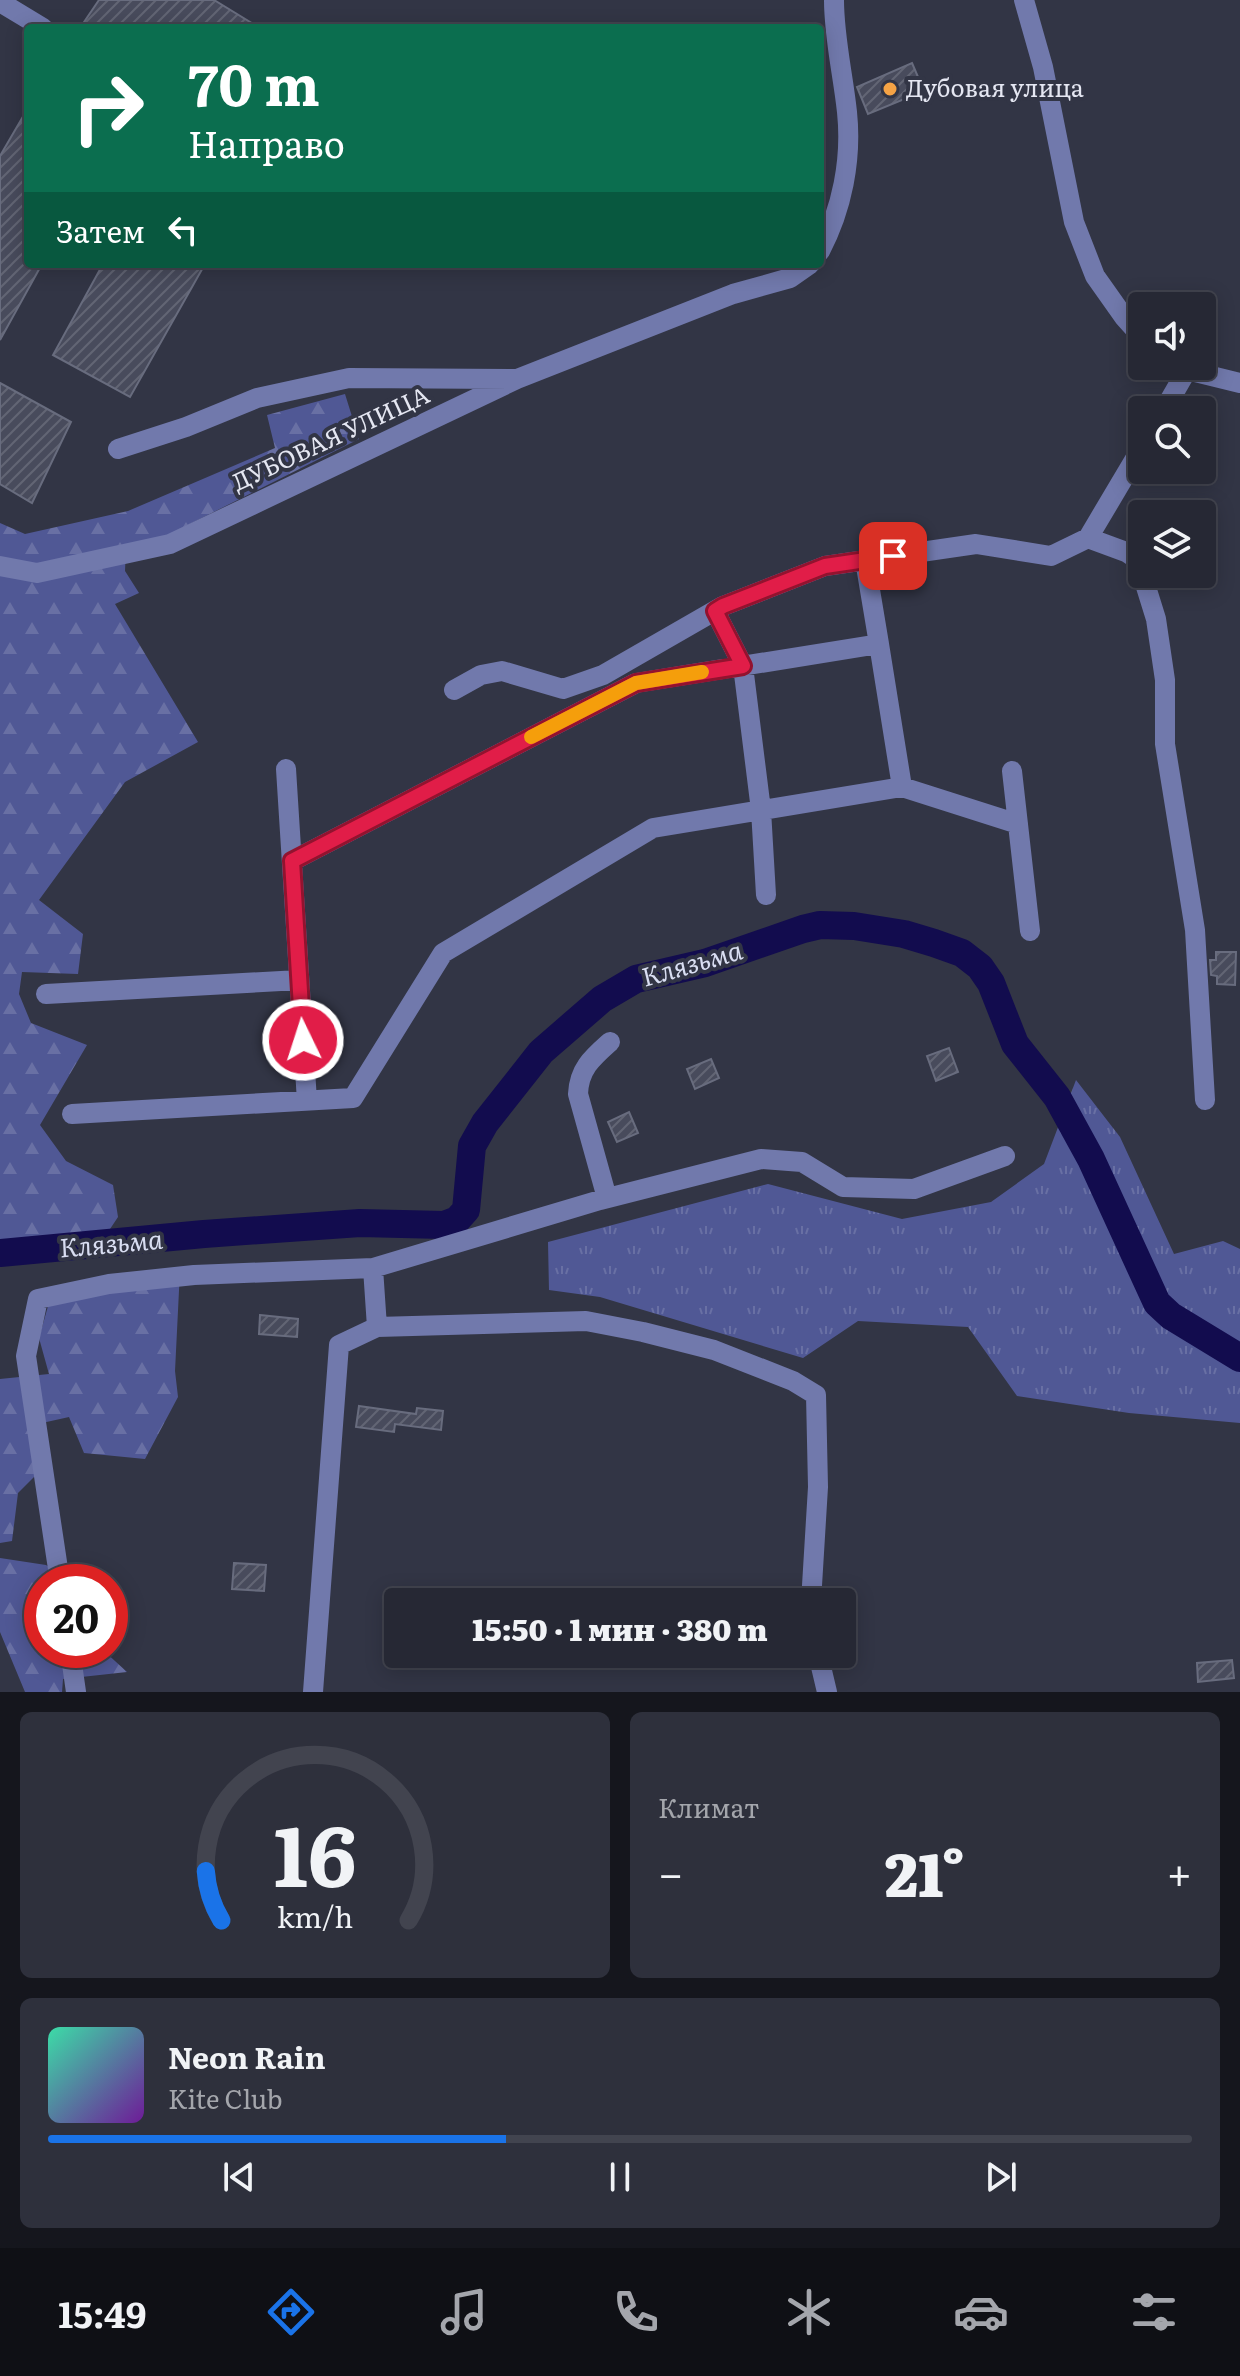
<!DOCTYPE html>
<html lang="ru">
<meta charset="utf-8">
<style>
:root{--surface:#262834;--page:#2e303c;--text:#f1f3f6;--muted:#a4a6ac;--line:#42444f;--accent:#1a73e8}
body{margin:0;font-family:Literata,serif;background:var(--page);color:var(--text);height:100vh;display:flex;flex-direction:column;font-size:30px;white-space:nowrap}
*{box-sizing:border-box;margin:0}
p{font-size:26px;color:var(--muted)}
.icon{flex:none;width:44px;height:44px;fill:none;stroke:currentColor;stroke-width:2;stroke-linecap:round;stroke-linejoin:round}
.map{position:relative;height:1692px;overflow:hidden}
.sheet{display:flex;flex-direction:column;gap:20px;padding:20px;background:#15161d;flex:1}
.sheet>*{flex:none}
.top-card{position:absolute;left:24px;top:24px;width:800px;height:244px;border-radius:8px;box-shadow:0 4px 20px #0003,0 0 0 2px var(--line);background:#0b6e4f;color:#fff;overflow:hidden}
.tools{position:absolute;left:1128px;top:292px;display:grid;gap:16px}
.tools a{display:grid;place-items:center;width:88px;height:88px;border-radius:8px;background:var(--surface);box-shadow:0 4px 20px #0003,0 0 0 2px var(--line);font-size:40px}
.speed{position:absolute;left:24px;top:1564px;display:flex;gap:16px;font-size:40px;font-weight:700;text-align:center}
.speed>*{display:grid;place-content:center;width:104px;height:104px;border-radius:50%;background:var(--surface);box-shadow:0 4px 20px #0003,0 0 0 2px var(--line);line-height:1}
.speed .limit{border:12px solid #d22;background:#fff;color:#111}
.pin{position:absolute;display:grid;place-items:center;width:68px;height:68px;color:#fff;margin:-34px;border-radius:16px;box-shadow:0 4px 12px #0006}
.me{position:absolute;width:88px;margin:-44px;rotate:356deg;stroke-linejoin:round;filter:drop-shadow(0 0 6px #0008)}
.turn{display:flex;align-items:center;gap:28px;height:168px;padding:0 32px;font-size:36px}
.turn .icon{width:104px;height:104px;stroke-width:2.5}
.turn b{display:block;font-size:56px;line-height:68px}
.then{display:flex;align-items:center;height:76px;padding:0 32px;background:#0003;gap:16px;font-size:30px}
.big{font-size:60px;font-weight:800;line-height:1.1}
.sheet .card{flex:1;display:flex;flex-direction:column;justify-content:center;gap:12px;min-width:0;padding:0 28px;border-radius:12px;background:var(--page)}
.sheet .dial{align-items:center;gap:0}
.dial svg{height:208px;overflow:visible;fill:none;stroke:var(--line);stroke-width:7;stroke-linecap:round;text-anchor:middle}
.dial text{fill:var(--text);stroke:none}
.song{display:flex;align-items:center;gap:24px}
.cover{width:96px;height:96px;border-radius:12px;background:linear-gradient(135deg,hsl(160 70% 55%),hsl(280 70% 35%))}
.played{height:8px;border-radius:4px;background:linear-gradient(90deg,var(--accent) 40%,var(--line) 40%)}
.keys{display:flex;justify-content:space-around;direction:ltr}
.heat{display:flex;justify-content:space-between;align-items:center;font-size:44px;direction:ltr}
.sheet .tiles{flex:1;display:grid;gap:20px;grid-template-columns:1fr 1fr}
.card:last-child{grid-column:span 2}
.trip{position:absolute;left:384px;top:1588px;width:472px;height:80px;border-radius:8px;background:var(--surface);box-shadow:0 4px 20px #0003,0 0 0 2px var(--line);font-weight:800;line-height:80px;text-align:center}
.tabs{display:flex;height:128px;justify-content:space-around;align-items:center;background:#0f1015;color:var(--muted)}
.tabs .icon{width:56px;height:56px}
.tabs .current{color:var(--accent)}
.tabs b{font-size:36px;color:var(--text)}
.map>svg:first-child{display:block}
.grass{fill:url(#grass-tufts)}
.forest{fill:url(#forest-firs)}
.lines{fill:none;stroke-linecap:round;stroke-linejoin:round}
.river{stroke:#120c4e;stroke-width:28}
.building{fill:url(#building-hatch);stroke:#686c7e;stroke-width:2}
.minor{stroke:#7179ac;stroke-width:20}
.route-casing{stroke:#92132f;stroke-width:20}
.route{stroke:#e11d48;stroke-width:14}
.slow{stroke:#f59e0b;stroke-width:14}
.poi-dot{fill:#f5a345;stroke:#323545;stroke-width:3}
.labels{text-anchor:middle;stroke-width:8;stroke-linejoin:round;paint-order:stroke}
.poi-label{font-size:24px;fill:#e5e7f2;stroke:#323545;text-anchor:start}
.street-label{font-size:24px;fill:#e5e7f2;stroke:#323545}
.water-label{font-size:26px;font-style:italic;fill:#d9def2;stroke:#323545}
</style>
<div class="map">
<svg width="1240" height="1692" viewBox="0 0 1240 1692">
<defs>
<pattern id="grass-tufts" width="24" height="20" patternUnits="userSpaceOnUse" patternTransform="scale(2)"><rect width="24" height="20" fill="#505895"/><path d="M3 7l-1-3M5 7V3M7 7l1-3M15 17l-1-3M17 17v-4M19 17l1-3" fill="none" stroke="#6970a4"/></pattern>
<pattern id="forest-firs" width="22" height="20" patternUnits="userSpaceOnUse" patternTransform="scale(2)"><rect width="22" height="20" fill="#505895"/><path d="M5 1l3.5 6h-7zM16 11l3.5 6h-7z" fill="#6970a4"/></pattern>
<pattern id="building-hatch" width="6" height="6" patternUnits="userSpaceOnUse" patternTransform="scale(2)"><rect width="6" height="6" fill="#484b5c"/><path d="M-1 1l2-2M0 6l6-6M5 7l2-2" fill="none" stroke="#626574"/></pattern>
</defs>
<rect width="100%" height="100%" fill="#323545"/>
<!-- grass -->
<path class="grass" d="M 1076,1080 L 1120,1137 L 1174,1254 L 1223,1241 L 1240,1249 L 1240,1423 L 1129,1413 L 1017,1396 L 968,1327 L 858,1321 L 803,1358 L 600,1297 L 549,1290 L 548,1242 L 768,1184 L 902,1219 L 991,1202 L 1044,1164 Z"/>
<!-- forest -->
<path class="forest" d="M 345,394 L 359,439 L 166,536 L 126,546 L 125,571 L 139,593 L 115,604 L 198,742 L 125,782 L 39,900 L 83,934 L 78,974 L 22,972 L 19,994 L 31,1023 L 87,1045 L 40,1125 L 66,1161 L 113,1185 L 118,1217 L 110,1229 L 77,1260 L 0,1262 L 0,523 L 25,534 L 128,511 L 275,448 L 267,415 Z
M 180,1270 L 175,1371 L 178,1397 L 145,1459 L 84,1453 L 69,1417 L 33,1425 L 47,1464 L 18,1493 L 12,1541 L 0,1543 L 0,1379 L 49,1374 L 39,1338 L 52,1292 Z
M 0,1558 L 46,1565 L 71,1582 L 42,1582 L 42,1650 L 103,1650 L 127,1672 L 63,1679 L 62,1692 L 25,1692 L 0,1632 Z"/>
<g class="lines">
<!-- river -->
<path class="river" d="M 0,1253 L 204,1234 L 360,1223 L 444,1225 L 457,1220 L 466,1210 L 472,1146 L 485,1123 L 541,1052 L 602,999 L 636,979 L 705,963 L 803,929 L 820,925 L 854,926 L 904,934 L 934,943 L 962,953 L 980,967 L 991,983 L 1015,1044 L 1057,1097 L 1091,1159 L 1157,1303 L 1171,1316 L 1240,1358"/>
</g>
<!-- building -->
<path class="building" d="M 99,0 L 214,0 L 260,28 L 80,28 Z
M 912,63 L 924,91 L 868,114 L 857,87 Z
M 28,108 L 28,264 L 42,264 L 0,340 L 0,156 Z
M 103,264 L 205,264 L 130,397 L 53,355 Z
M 0,383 L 71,422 L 32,503 L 0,484 Z
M 1216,952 L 1236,952 L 1235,985 L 1217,984 L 1217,976 L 1211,975 L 1210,960 L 1216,960 Z
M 949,1048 L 958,1072 L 936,1081 L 927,1056 Z
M 711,1059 L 719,1078 L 695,1089 L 687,1069 Z
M 629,1112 L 638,1133 L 617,1142 L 608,1122 Z
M 260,1315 L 298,1319 L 297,1337 L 259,1334 Z
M 359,1406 L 416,1414 L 417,1408 L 443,1411 L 441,1430 L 395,1424 L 394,1432 L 356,1427 Z
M 234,1563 L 266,1565 L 264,1591 L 232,1589 Z
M 1232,1660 L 1234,1678 L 1198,1682 L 1197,1663 Z"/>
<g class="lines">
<!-- minor -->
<path class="minor" d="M 1024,0 L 1043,67 L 1074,222 L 1095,276 L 1124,317 L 1142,337
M 0,2 L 43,28
M 820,251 C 842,209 852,160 847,112 C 843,74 834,38 834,0
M 1182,366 L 1187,370 L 1240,383
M 1164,410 L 1187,370
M 118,449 L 186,427 L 257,398 L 349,378 L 513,379
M 1088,538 L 1126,552 L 1138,560 L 1142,573
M 865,560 L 879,644
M 0,566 L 37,573 L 170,544 L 517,379 L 733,294 L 790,278 L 810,264
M 1142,574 L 1156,619 L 1165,680 L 1165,744 L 1195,930 L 1205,1100
M 715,611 L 743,666 L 761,810 L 766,895
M 454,690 L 481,675 L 502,671 L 563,689 L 603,675 L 723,606 L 825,566 L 976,544 L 1051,556 L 1088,538 L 1142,447
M 286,769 L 307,1101
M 1012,771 L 1030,931
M 292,861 L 636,683 L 879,644 L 902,787
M 46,994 L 299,980
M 72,1114 L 353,1098 L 443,953 L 653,828 L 902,787 L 1018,824
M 607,1198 L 578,1094 C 579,1069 592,1058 610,1042
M 60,1582 L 26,1356 L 38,1299 L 109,1284 L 194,1275 L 373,1268
M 811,1602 L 818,1487 L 816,1395 L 793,1381 L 714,1350 L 643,1332 L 586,1321 L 377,1327 L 373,1268 L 600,1200 L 761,1159 L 802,1162 L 843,1187 L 914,1189 L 1005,1156
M 70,1650 L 76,1692
M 818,1654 L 827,1692
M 313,1692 L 339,1345 L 377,1327"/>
</g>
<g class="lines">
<defs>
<path id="route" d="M 303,1040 L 292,861 L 636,683 L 743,666 L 715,611 L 723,606 L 825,566 L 893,556"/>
</defs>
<!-- route casing -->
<use href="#route" class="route-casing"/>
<!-- route -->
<use href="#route" class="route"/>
<!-- slow -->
<path class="slow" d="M 531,737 L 636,683 L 702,672"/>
</g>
<!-- markers -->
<circle class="poi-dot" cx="890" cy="89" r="8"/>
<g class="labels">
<!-- poi labels -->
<g class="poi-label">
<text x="906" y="97">Дубовая улица</text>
</g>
<!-- street labels -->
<g class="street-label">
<text transform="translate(331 439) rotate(-25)" y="8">ДУБОВАЯ УЛИЦА</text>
</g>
<!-- water labels -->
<g class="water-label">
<text transform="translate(692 964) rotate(-16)" y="9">Клязьма</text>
<text transform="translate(111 1244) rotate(-5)" y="9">Клязьма</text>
</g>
</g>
</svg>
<div class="tools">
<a><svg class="icon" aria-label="sound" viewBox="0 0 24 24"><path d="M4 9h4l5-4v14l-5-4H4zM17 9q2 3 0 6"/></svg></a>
<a><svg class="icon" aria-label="search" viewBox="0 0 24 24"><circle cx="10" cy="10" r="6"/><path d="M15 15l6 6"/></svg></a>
<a><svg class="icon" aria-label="layers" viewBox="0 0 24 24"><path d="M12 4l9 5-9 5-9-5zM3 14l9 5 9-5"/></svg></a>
</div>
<div class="speed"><div class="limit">20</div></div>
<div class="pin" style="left:893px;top:556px;background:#d93025"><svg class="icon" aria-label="arrive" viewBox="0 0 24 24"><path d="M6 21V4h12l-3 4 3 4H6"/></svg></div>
<svg class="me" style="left:303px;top:1040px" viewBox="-20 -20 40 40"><circle r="17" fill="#e11d48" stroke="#fff" stroke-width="3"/><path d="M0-11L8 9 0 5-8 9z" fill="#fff"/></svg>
<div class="trip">15:50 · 1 мин · 380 m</div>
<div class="top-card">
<div class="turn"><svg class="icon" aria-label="right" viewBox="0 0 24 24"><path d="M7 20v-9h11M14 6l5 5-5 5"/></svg><div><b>70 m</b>Направо</div></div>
<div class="then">Затем<svg class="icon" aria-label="left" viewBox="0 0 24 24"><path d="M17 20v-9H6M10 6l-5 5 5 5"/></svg></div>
</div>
</div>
<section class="sheet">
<div class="tiles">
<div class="card dial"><svg viewBox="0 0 100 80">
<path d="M14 69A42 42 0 1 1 86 69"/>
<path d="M14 69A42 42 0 0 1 8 50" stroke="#1a73e8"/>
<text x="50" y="56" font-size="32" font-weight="700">16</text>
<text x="50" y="72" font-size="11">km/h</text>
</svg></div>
<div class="card"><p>Климат</p>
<div class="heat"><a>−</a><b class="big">21°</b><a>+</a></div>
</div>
<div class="card">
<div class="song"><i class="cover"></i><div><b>Neon Rain</b><p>Kite Club</p></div></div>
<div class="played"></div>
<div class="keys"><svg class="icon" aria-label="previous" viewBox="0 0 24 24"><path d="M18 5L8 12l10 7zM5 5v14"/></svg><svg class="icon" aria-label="pause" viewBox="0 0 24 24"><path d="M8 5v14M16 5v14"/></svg><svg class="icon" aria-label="next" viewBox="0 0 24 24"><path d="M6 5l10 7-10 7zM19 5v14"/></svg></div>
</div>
</div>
</section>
<nav class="tabs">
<b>15:49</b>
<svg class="icon current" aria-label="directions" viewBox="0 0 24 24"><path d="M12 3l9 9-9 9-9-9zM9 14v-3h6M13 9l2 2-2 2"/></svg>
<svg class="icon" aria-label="music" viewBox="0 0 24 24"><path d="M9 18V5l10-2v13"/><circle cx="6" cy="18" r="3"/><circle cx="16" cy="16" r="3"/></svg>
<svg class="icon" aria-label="phone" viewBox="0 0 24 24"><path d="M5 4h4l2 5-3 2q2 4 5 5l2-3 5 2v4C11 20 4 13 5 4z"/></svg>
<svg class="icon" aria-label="climate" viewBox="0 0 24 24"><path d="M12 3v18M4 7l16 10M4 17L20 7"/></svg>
<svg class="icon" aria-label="car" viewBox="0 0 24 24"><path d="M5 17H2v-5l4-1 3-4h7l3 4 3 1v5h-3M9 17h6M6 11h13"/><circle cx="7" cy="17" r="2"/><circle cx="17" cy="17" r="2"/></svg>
<svg class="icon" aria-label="filters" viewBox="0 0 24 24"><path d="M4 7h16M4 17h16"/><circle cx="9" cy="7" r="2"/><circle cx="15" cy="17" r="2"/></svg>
</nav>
